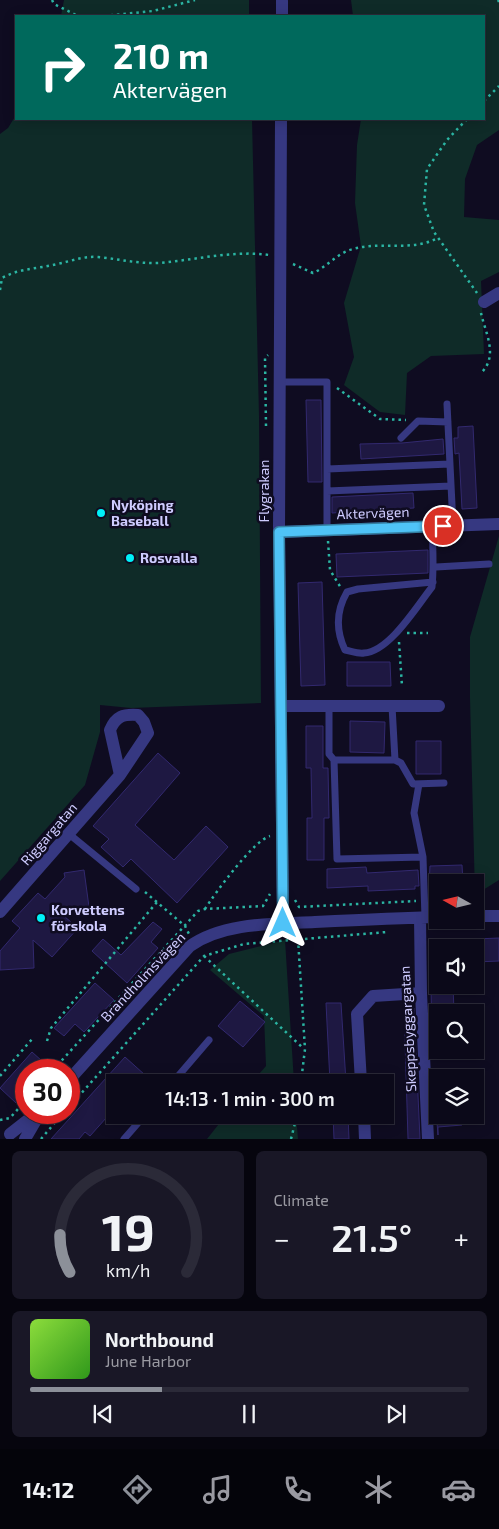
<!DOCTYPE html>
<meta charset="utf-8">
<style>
:root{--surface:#0b0919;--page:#191726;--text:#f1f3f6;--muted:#9a9aa2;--line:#2b2a38;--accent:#8c9099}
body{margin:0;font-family:"Exo 2",sans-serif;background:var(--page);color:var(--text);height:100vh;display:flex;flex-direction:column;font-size:19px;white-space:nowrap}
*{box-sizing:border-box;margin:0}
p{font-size:16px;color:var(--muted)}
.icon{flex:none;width:28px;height:28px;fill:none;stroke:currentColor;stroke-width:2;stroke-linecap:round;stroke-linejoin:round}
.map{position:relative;height:1139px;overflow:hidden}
.side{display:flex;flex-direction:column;gap:12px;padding:12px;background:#06050e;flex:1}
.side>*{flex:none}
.guide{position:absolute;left:15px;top:15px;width:470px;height:105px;border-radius:0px;box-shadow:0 2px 12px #0003,0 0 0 1px var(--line);background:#00695c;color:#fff;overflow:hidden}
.needle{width:32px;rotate:278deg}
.fabs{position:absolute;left:429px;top:874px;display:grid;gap:10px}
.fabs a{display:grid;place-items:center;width:55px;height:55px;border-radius:0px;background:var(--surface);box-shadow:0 2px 12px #0003,0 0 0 1px var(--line);font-size:25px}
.speed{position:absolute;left:15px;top:1059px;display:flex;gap:10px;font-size:25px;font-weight:700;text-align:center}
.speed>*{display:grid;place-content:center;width:65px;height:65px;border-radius:50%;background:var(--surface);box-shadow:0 2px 12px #0003,0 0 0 1px var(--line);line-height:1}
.speed .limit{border:8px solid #d22;background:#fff;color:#111}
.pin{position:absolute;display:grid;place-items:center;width:42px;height:42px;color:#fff;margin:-21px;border:2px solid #fff;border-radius:50%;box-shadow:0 1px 5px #0007}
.me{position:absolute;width:55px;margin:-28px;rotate:0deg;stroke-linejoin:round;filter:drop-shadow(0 0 4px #0008)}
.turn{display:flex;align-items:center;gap:18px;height:105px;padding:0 15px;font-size:22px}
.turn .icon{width:65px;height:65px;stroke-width:2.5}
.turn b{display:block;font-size:35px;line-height:42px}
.big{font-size:38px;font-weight:600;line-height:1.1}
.side .card{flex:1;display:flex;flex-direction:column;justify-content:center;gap:8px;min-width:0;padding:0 18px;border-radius:8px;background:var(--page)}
.side .dial{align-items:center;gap:0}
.dial svg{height:130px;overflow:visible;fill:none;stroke:var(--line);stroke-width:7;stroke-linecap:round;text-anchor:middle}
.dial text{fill:var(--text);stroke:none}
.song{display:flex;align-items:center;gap:15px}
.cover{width:60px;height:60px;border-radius:8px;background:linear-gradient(135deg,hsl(90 70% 55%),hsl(110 70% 35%))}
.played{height:5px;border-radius:2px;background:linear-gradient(90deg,var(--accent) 30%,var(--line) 30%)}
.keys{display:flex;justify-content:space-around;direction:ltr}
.heat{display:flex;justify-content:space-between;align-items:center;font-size:28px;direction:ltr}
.side .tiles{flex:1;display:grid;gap:12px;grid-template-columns:1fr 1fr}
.card:last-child{grid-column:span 2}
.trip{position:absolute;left:106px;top:1074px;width:288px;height:50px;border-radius:0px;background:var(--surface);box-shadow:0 2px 12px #0003,0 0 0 1px var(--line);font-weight:600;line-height:50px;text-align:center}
.dock{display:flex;height:80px;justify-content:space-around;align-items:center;background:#04040a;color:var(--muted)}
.dock .icon{width:35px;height:35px}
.dock .selected{color:var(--accent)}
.dock b{font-size:22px;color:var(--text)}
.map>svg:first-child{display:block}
.green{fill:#0f2b28}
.building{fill:#1e1842;stroke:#32296f}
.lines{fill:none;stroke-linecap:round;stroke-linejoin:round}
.path{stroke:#2bb5a3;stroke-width:2.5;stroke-dasharray:2.5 4;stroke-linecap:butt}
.service{stroke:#363881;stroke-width:7}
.minor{stroke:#363881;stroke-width:12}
.route-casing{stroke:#337fa1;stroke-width:12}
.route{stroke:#4fc3f7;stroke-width:9}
.poi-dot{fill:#00f0f7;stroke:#0f0c21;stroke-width:2}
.labels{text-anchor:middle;stroke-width:5;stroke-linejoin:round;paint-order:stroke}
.street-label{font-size:14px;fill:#cfccff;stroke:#0f0c21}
.poi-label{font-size:14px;font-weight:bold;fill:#cfccff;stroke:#0f0c21;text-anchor:start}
</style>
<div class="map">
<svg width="499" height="1139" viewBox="0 0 499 1139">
<rect width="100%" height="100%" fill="#0f0c21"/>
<!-- green -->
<path class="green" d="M 64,0 L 249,0 L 249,16 L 61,16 Z
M 351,0 L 499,0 L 499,130 L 477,145 L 465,179 L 464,217 L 499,220 L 499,272 L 481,281 L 484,354 L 431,356 L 407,373 L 405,415 L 380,412 L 344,385 L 354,357 L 344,303 L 361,246 L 355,203 L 357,145 L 361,119 L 484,119 L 484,16 L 353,16 Z
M 16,115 L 16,119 L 252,119 L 259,416 L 261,703 L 131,708 L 100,705 L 100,732 L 85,785 L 0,881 L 0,134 L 8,128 Z
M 499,536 L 499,880 L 475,895 L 470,698 L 470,637 Z
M 285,940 L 294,1082 L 252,1082 L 266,1066 L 264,1016 L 210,970 L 229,954 Z
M 226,1115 L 296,1115 L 298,1139 L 207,1139 Z"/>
<!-- building -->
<path class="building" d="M 306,400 L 321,400 L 322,482 L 308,482 Z
M 473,426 L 477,508 L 462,509 L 459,453 L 455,454 L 454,438 L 458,438 L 458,427 Z
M 443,439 L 444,454 L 361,459 L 360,444 L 402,443 Z
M 413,493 L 414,508 L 332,513 L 332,497 Z
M 428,550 L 428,573 L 337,577 L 336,554 Z
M 322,582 L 325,685 L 301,686 L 298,583 Z
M 347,662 L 390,662 L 391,686 L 347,686 Z
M 350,721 L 385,722 L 384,753 L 350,752 Z
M 306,726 L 323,726 L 323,768 L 328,768 L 329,818 L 324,818 L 324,860 L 307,860 L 307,818 L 312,818 L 311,768 L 306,768 Z
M 416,741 L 441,741 L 441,774 L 416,774 Z
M 158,753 L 180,773 L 135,825 L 174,860 L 206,826 L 228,847 L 177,903 L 131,859 L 123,867 L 101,847 L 109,839 L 93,826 Z
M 462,865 L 463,882 L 438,882 L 438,885 L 429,885 L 430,866 Z
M 366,867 L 367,873 L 418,870 L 419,886 L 415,886 L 415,889 L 368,891 L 368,886 L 327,888 L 327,869 Z
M 84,870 L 89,907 L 58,911 L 78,928 L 52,957 L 33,940 L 34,968 L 0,970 L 0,951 L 20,928 L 12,921 L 38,893 L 45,899 L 65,877 L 64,873 Z
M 153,922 L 162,929 L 151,942 L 158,948 L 127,983 L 92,951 L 103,939 L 121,955 Z
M 499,938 L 499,961 L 475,962 L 475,939 Z
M 95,983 L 114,1000 L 84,1032 L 75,1024 L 64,1036 L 54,1028 Z
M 431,985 L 453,985 L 454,1012 L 438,1012 L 438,1043 L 432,1043 Z
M 240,1001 L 265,1022 L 243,1047 L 218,1026 Z
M 326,1003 L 341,1003 L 346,1082 L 330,1082 Z
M 404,1008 L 414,1008 L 420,1139 L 408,1139 Z
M 32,1052 L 52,1070 L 26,1070 L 26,1091 L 16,1103 L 0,1088 Z
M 125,1057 L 145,1075 L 138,1082 L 115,1082 L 115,1108 L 90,1136 L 85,1132 L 79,1139 L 51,1139 Z
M 434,1085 L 438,1085 L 438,1115 L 461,1115 L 462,1125 L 438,1127 L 438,1135 Z
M 333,1115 L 348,1115 L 349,1139 L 334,1139 Z"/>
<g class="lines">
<!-- path -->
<path class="path" d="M 52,0 L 54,4 L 78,16
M 498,0 L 499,2
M 104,16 L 153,11 L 195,0
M 484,101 L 499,86
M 467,119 L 447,140 L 427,169 L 424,205 L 434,232 L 477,293
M 293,264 L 313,273 C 327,267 337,253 353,249 C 382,241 411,252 438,238
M 0,290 L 2,278 C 20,268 38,269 57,264 C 72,261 83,256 98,257 C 119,259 138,264 159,263 C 195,260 233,250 269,255
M 481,313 C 485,332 499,356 481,373
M 337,388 L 380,419 L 406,420
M 266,426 L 265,358 L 268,355
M 328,541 L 330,570 L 341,588
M 407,633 L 428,633
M 399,642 L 402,686
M 145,892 L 185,926 L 189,934
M 295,900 L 299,907 L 416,901
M 205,909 C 215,893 254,840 270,836
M 298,939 L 305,1049 L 301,1082
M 204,956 L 303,1048
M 47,1041 L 51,1028 L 157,902
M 53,1070 L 198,911 L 205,909 L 263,906 L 270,894
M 0,1076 L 33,1038
M 69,1107 L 204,956 L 244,944 L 387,932
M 0,1120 L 10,1118 L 26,1100
M 41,1139 L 64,1112
M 291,1139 L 297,1115"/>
<!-- service -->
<path class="service" d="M 280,382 L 327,382 L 327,530
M 447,404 L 453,525
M 401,438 L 418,421 L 448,422
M 327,469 L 450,464
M 327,491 L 451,486
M 432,526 C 433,547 434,567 432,587 C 417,606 389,652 364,653 C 358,654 351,651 345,650 C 336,631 336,611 347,592 L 358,589 L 433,582
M 436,567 L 489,564
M 329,706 L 329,754 L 334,760
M 392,706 L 395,760
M 419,784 L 414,813 L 423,857 L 425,918
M 69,834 L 136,889
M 423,857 L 337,859 L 334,760 L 395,760 L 401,763 L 413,784 L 444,783
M 173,1082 L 209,1040
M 124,1139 L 145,1115"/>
<!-- minor -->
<path class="minor" d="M 282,16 L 282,1
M 281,119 L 279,532 L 283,923
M 484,302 L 499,293
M 279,532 L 499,524
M 281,706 L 439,706
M 0,912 L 120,775 L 148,733 L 144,722 L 138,715 C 123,714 116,716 110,730 L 120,775
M 475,916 L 499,916
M 420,918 L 421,993 L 428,1139
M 69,1080 L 190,946 C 224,922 274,924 315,922 C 356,920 397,918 438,917
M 361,1082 L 357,1014 L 373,996 L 421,993
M 364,1115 L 365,1139
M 10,1134 L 38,1112
M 25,1139 L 39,1115"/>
</g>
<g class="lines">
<defs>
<path id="route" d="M 283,923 L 279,532 L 443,526"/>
</defs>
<!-- route casing -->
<use href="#route" class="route-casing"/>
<!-- route -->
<use href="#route" class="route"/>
</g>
<!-- markers -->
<g class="poi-dot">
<circle cx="101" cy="513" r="5"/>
<circle cx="130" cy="558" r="5"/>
<circle cx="41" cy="918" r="5"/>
</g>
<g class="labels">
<!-- street labels -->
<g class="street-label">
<text transform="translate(264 491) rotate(-90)" y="5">Flygrakan</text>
<text transform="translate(373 513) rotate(-2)" y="5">Aktervägen</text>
<text transform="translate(49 834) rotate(-49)" y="5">Riggargatan</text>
<text transform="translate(143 977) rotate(-47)" y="5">Brandholmsvägen</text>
<text transform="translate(408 1029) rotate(-93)" y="5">Skeppsbyggargatan</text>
</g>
<!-- poi labels -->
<g class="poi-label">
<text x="111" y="510">Nyköping<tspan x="111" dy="16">Baseball</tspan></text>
<text x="140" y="563">Rosvalla</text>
<text x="51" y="915">Korvettens<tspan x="51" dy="16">förskola</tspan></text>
</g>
</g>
</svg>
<div class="fabs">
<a><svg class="needle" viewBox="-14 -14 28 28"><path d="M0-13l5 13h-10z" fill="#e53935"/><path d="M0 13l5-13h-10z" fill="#9a9aa2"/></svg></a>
<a><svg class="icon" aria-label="sound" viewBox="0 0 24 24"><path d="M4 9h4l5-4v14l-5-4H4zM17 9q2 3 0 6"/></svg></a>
<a><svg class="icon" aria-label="search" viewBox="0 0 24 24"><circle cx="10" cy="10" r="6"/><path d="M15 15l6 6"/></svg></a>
<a><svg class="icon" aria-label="layers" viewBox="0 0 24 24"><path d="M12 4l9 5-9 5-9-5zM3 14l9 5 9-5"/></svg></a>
</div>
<div class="speed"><div class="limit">30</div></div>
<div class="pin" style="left:443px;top:526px;background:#d93025"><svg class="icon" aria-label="arrive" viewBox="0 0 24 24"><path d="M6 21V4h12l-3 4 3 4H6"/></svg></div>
<svg class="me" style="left:283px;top:923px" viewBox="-20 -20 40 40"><path d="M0-17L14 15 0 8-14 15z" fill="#4fc3f7" stroke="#fff" stroke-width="4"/></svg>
<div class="trip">14:13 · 1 min · 300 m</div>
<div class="guide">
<div class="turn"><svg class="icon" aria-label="right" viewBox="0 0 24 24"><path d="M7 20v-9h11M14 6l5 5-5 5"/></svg><div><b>210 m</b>Aktervägen</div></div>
</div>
</div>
<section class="side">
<div class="tiles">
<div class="card dial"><svg viewBox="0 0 100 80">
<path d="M14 69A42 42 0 1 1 86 69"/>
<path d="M14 69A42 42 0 0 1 8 46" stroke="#8c9099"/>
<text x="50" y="56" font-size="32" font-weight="700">19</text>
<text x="50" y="72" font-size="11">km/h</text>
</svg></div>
<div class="card"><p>Climate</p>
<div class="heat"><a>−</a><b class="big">21.5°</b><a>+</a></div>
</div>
<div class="card">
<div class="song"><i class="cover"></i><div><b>Northbound</b><p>June Harbor</p></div></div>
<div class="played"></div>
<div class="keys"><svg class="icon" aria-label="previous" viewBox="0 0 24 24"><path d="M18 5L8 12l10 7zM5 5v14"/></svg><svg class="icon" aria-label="pause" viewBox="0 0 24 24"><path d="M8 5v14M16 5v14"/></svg><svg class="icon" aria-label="next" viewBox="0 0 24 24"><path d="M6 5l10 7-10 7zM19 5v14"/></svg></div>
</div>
</div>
</section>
<nav class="dock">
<b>14:12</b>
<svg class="icon selected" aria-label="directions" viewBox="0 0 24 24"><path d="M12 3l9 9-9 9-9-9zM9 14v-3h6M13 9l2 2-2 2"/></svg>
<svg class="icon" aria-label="music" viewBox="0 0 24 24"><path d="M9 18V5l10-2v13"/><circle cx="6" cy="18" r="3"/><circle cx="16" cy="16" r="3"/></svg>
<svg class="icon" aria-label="phone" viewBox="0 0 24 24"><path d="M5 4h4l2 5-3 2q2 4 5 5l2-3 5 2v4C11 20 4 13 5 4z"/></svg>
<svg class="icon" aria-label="climate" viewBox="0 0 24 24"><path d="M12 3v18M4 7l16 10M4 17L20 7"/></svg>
<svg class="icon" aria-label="car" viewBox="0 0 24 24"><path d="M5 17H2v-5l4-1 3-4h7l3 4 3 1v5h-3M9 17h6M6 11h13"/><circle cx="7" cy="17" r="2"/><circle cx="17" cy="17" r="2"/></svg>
</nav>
